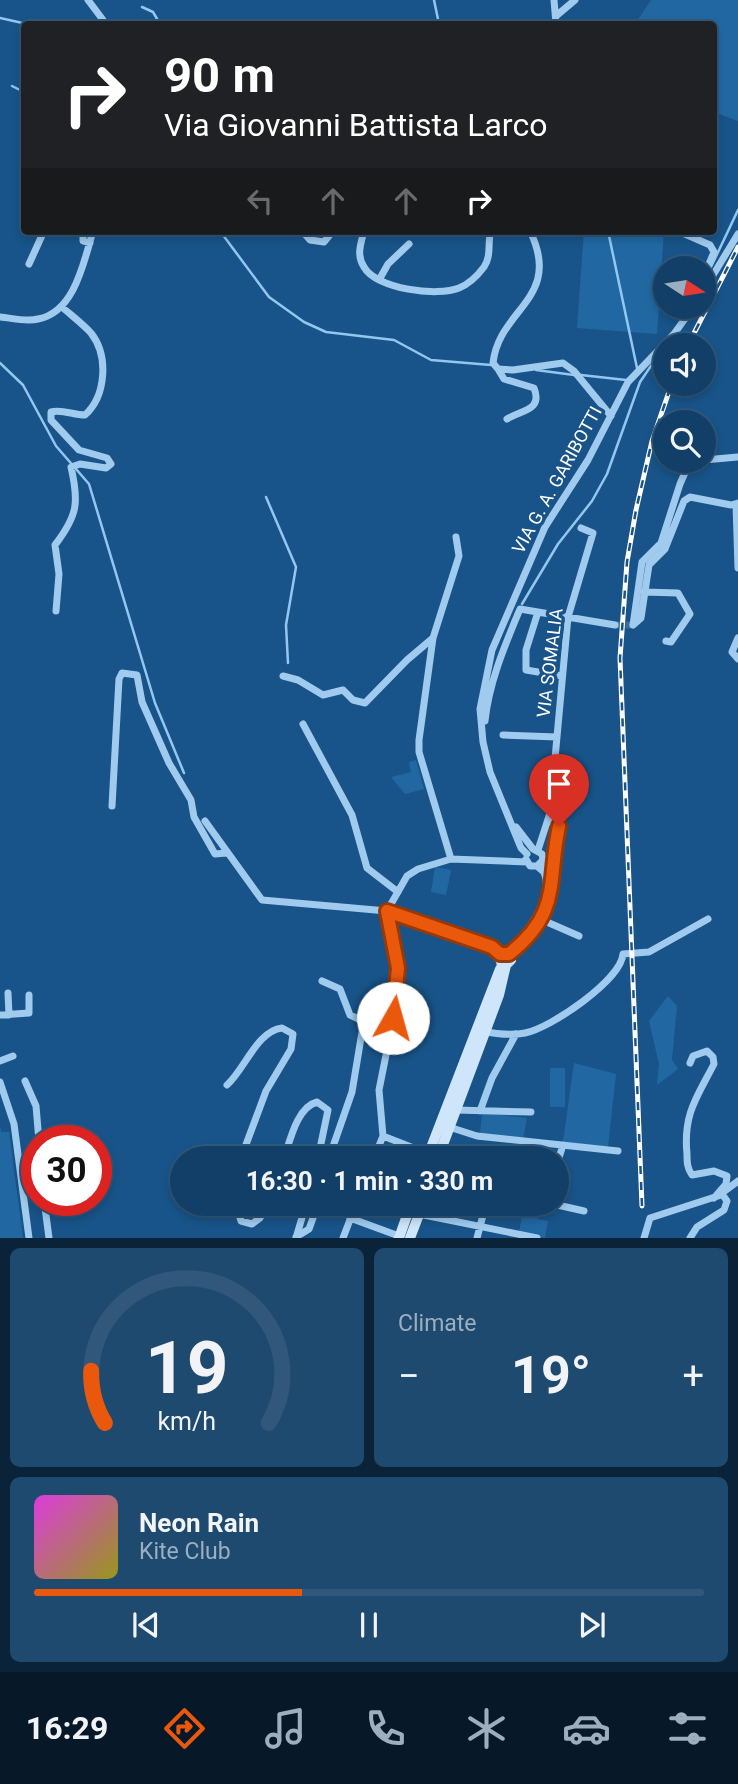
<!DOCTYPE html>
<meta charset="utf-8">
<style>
:root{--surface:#123f67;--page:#1f4a70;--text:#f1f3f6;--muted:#9cafc0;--line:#31587b;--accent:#ea580c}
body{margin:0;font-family:Roboto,sans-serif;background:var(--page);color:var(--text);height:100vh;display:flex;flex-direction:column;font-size:26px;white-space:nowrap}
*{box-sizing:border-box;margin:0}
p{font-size:23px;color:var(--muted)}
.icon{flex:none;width:38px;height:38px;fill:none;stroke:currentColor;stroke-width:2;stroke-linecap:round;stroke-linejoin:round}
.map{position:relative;height:1238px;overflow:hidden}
.side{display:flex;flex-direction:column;gap:10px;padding:10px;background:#0a2339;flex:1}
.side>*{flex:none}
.hud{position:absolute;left:21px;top:21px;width:696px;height:214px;border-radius:7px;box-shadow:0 4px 10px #0003,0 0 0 2px var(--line);background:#202124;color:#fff;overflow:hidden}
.needle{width:46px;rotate:102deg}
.fabs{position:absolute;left:653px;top:256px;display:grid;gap:14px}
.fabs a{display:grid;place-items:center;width:63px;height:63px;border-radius:50%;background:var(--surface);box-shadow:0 4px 10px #0003,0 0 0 2px var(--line);font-size:35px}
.speed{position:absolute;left:21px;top:1125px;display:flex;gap:14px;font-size:35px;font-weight:700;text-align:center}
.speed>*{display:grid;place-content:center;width:91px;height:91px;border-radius:50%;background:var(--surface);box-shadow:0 4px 10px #0003,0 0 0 2px var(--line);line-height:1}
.speed .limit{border:10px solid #d22;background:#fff;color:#111}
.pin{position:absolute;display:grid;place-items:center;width:60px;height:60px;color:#fff;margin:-72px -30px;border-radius:50% 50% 50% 0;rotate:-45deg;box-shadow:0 0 7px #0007}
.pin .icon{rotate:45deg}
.me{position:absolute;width:77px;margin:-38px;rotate:7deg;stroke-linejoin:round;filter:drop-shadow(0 0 5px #0008)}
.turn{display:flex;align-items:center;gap:24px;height:147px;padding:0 28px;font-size:32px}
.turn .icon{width:91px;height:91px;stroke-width:2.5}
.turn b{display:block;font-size:49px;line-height:60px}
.lanes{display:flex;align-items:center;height:66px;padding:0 28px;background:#0003;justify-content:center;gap:35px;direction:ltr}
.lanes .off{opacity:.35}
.big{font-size:52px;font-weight:700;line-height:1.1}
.side .tile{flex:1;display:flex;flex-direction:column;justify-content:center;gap:10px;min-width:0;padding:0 24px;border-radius:10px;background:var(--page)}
.side .dial{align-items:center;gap:0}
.dial svg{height:182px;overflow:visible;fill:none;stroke:var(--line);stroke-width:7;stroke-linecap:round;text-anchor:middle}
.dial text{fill:var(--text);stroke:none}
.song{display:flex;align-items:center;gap:21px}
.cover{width:84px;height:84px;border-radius:10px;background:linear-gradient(135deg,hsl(300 70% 55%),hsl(60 70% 35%))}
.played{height:7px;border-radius:4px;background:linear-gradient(90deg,var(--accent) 40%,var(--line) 40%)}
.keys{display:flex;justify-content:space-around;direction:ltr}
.heat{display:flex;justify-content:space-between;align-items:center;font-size:38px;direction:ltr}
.side .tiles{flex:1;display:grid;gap:10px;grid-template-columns:1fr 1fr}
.tile:last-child{grid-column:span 2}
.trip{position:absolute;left:170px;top:1146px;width:399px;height:70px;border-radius:35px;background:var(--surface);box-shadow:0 4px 10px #0003,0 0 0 2px var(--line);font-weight:700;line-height:70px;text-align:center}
.dock{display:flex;height:112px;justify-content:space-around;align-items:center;background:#071929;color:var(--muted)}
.dock .icon{width:49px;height:49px}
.dock .on{color:var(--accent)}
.dock b{font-size:32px;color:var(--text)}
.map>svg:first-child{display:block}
.green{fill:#2168a3}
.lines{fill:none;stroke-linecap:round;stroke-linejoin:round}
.stream{stroke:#93c7f0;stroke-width:2.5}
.street-tunnel{stroke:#3b6e9b;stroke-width:7;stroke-dasharray:7 3.5;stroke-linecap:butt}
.street{stroke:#a1cbee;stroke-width:7}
.secondary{stroke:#cee5fa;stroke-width:10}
.rail-casing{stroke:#fff;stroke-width:5}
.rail{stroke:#185489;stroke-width:2.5;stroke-dasharray:8;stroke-linecap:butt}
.route-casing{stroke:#983908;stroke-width:18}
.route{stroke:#ea580c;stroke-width:12}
.labels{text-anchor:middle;stroke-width:7;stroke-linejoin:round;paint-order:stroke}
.street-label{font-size:18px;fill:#fff;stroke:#185489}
</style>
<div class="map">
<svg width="738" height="1238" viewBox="0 0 738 1238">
<rect width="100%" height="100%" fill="#185489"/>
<!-- green -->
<path class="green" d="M 651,0 L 738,0 L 738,121 L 714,112 L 714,24 L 635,24 Z
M 584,231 L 664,231 L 657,334 L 577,328 Z
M 416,760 L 424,789 L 405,794 L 391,777 L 411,772 L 409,762 Z
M 435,867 L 451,870 L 446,895 L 431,892 Z
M 668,996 L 677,1006 L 672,1060 L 678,1069 L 657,1085 L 659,1064 L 649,1021 Z
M 574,1063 L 616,1074 L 608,1147 L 563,1142 Z
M 550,1068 L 565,1068 L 565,1107 L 550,1107 Z
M 482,1113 L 527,1118 L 523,1139 L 480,1134 Z
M 0,1126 L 1,1132 L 9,1132 L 23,1238 L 0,1238 Z
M 524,1204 L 539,1204 L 537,1219 L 548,1221 L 545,1238 L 519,1233 Z"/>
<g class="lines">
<!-- stream -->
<path class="stream" d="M 434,0 L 439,24
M 142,7 L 153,12 L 160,24
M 0,18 L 27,24
M 12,86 L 24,92
M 220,231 L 269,297 L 304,322 L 326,332 L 394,340 L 431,360 L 491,365
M 608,231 L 637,368
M 711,267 L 738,210
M 685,313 L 689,306
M 0,363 L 23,385 L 56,446 L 89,484 L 155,703 L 184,773
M 536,370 L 574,375
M 581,375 L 626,380
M 266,497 L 296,567 L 286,625 L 288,663
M 522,604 L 558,544 L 592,501 L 607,474 L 640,382 L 657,357"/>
<!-- street-tunnel -->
<path class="street-tunnel" d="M 615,625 L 633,625"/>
<!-- street -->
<path class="street" d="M 88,0 L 106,24
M 554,0 L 556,24
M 556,16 L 575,0
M 83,231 L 83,241 L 90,243
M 302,231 L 310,240 L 324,242 L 333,231
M 364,231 C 361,243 356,255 364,267 C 376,289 438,297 459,288 C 469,284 478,275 484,267 C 492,255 487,243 491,231
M 530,231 C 563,299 499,308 493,363 L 498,369 L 513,370 L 563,363 L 574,371 L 611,416
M 678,231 L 710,245 L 714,252 L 704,276
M 29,264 L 44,231
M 379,280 L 388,264 L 409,244
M 704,290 L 738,234
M 0,317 C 12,318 26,322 38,319 C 75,312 84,261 93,231
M 498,369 L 504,379 L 534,388 C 543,411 521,410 507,419
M 704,460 L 738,457
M 736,504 L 738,568
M 644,592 L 678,593 L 690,614 L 671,642 L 666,641
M 56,611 L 59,574 L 55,545 C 78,515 79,502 71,467 L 80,464 L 106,468 L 111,464 L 107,458 L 79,450 L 51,420 L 51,412 C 62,409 73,415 85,415 C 106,396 109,356 91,333 C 83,324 71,315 62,307
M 538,612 L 526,650 L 526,670 L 562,676
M 633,625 L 641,618 L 649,565 L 665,549 L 684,501 L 690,497 L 731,505 L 738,503
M 633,625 L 642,562 L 661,543 L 680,484 L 687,468 L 694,460
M 738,638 L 732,652 L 738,659
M 283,676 L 298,680 L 323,695 L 343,690 L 353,700 L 365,703 L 407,660 L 433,638
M 485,721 C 489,682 505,645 520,609 L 615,625
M 303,724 L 352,815 L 367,868 L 398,892
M 503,735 L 557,737
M 112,806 L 119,679 L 122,673 L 137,675 L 142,702 L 169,763 L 191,800 L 194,817 L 215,854 L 226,853
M 205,821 L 262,900 L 387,911 L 492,947 L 500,954
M 548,821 L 560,826 L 551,873
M 516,827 L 533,849 L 542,854 L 543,860 L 537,866
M 538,850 L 550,813 L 568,617 L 593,533 L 581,528
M 527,854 L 521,848 L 490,772 L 483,742 L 480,709 L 492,650 L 545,527 L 588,460 L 628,382 L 674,334 L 694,306
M 451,859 L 419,752 L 419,740 L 433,638 L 459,556 L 456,537
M 540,919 L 579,936
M 521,943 L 547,907 L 554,886 L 553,875 L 544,867
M 506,952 C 525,936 555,899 544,872 L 537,866 L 530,866 L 526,859
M 322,981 L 340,989 L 350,1015 L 363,1021 L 363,1026 L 352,1092 L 329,1158
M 8,993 L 9,1015
M 0,1015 L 29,1013 L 29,995
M 482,1031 C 496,1034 510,1036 525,1033 C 551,1028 621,980 623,954 L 649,952 L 708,919
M 0,1061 L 13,1056
M 690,1063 L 693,1056 L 707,1051 L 713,1057 L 714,1064 C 697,1097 683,1114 687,1154 C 687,1162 687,1168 692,1175 L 714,1171 L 727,1176 L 726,1184 L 714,1198
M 25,1081 L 36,1106 L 39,1141
M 0,1082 L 14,1124 L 29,1238
M 227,1085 C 245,1069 257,1031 282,1028 L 293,1034 L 291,1049 L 266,1091 L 241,1158
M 456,1110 L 531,1112
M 480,1111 L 492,1078 L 516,1034
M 449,1127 L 477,1136 L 618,1151
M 383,1136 L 429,1154
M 284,1158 C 290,1141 297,1107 317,1102 L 328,1110 L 318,1158
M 374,1158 L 383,1136 L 379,1090 L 396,1005 L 398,968 L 387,911 L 407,876 L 418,869 L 451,859 L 527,862
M 556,1167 L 563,1145
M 44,1200 L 49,1238
M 236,1204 L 241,1221 L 252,1224 L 260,1218 L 267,1204
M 553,1204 L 584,1211
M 419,1214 L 537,1238
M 350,1218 L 399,1236
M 296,1237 L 309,1229 L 318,1204
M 296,1238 L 306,1204
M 343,1238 L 356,1204
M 477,1238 L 486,1204
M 644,1238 L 650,1218 L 718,1196 L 738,1181
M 690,1238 L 697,1227 L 724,1210 L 727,1201 L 722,1194"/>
<!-- secondary -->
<path class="secondary" d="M 427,1158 L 500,969
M 438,1158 L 499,995 L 506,965 L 511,960 L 507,953 L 499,955 L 502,965
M 399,1238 L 411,1204
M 410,1238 L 423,1204"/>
<defs>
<path id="rail" d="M 688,345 L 738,247
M 642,1206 L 620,658 L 627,562 L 636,510 L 652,441 L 672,383"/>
</defs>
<!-- rail casing -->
<use href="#rail" class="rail-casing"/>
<!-- rail -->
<use href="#rail" class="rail"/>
</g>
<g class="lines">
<defs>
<path id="route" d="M 393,1018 L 398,968 L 387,911 L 492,947 L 500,954 L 509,954 C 562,912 547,882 559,826"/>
</defs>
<!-- route casing -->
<use href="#route" class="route-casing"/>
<!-- route -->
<use href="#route" class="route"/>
</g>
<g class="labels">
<!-- street labels -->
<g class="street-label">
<text transform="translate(557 480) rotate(-61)" y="6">VIA G. A. GARIBOTTI</text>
<text transform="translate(550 663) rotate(-83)" y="6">VIA SOMALIA</text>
</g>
</g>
</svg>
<div class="fabs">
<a><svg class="needle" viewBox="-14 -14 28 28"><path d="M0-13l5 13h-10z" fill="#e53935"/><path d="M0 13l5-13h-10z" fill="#9cafc0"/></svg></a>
<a><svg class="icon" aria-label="sound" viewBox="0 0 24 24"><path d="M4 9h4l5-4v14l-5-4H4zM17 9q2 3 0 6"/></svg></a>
<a><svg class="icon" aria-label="search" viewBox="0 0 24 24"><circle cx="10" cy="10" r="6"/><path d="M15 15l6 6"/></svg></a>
</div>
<div class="speed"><div class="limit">30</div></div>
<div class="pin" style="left:559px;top:826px;background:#d93025"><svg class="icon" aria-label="arrive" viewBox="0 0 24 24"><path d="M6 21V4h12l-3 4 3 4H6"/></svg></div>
<svg class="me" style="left:393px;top:1018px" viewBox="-20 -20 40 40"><circle r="19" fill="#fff"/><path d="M0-13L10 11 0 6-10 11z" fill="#ea580c"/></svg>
<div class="trip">16:30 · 1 min · 330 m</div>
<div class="hud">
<div class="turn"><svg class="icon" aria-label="right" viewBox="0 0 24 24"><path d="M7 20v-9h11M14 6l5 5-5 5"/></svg><div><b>90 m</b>Via Giovanni Battista Larco</div></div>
<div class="lanes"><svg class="icon off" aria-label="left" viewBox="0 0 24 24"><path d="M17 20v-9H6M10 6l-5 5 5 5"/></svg><svg class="icon off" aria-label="ahead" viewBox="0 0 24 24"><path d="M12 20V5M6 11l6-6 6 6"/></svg><svg class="icon off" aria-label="ahead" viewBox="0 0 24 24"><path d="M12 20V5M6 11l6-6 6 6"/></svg><svg class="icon" aria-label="right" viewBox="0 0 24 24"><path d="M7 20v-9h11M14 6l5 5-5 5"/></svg></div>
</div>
</div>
<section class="side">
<div class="tiles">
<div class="tile dial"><svg viewBox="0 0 100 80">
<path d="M14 69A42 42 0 1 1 86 69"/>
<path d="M14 69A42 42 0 0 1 8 46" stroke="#ea580c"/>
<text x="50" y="56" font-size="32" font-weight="700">19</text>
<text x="50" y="72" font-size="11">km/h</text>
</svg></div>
<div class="tile"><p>Climate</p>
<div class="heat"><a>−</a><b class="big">19°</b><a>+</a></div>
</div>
<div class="tile">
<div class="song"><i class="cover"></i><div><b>Neon Rain</b><p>Kite Club</p></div></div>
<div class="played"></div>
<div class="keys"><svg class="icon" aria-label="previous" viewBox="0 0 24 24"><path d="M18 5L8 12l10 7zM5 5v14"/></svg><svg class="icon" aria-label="pause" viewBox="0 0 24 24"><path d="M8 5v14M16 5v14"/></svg><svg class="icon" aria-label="next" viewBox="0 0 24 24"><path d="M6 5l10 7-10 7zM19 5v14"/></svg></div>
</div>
</div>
</section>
<nav class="dock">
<b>16:29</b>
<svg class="icon on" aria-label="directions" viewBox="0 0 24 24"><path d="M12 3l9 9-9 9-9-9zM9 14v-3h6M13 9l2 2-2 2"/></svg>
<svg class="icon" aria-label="music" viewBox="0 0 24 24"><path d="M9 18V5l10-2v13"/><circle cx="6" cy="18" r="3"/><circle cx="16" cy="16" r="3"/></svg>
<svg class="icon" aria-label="phone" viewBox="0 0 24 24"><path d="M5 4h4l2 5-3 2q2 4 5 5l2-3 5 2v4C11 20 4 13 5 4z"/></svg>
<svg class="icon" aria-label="climate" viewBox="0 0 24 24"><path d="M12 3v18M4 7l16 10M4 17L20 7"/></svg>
<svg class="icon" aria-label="car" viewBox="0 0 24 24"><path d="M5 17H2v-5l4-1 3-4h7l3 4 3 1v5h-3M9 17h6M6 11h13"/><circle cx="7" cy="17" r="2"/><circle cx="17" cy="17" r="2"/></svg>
<svg class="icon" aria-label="filters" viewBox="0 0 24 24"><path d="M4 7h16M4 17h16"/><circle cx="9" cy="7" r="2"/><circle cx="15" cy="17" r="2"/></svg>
</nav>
